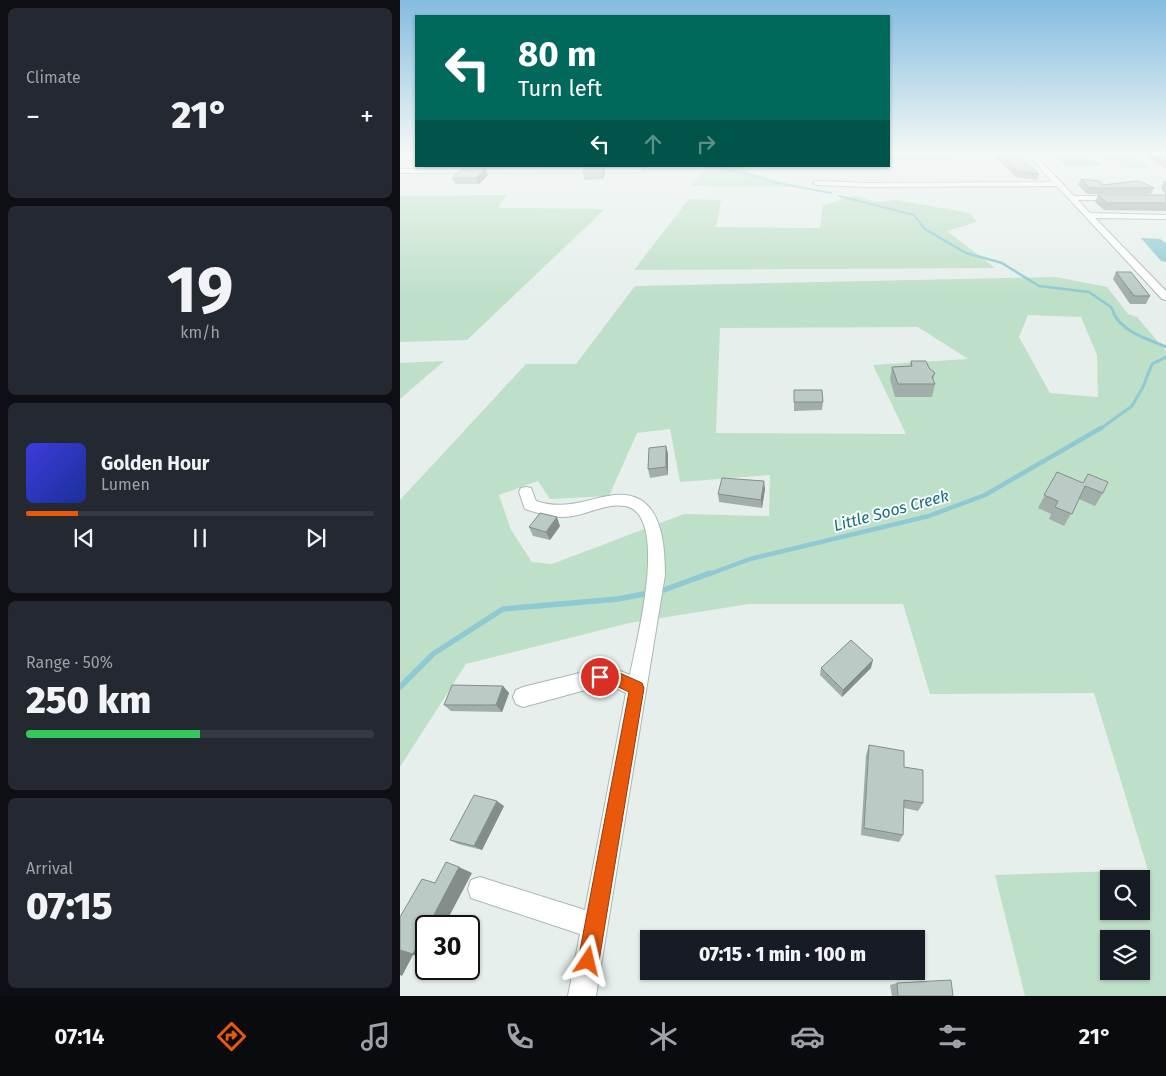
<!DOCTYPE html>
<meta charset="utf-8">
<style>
:root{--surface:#171b24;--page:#242831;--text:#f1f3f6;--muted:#9ea1a6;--line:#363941;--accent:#ea580c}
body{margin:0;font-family:"Fira Sans",sans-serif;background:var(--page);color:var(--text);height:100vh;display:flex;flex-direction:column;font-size:19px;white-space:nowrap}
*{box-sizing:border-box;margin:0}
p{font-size:16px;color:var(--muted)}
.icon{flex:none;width:28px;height:28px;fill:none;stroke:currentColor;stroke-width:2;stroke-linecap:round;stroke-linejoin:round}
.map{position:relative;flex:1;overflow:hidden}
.details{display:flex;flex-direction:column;gap:8px;padding:8px;background:#0d0f14;width:400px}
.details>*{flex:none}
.guide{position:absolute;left:15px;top:15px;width:475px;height:152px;border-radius:0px;box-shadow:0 1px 4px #0004;background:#00695c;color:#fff;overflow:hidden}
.buttons{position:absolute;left:700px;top:870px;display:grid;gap:10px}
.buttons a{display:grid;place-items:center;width:50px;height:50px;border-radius:0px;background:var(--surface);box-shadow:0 1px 4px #0004;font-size:25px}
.speed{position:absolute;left:15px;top:915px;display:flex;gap:10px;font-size:25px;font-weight:700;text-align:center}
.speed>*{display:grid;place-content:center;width:65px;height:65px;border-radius:50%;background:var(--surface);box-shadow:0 1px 4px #0004;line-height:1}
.speed .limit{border:2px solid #111;border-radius:8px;background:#fff;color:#111}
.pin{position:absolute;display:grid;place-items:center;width:42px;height:42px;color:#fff;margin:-21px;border:2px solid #fff;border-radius:50%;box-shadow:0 1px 5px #0007}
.me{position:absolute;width:55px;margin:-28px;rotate:10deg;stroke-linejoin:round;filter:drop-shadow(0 0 4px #0008)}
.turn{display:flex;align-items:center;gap:18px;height:105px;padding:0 20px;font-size:22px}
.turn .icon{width:65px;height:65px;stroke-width:2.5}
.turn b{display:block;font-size:35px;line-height:42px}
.lanes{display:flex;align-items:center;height:48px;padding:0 20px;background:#0003;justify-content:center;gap:25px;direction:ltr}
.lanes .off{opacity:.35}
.big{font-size:38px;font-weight:800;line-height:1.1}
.details .tile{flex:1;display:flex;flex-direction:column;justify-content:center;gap:8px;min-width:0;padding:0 18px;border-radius:8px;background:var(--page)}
.details .dial{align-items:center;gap:0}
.dial b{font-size:65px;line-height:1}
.song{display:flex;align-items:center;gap:15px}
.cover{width:60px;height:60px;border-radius:8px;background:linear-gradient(135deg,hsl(240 70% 55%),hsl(230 70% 35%))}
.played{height:5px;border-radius:2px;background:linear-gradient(90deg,var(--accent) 15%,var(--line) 15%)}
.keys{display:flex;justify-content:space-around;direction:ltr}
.heat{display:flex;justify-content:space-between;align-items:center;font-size:28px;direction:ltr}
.charge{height:8px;border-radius:4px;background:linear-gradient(90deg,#34c759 50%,var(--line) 0)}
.trip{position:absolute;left:240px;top:930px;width:285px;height:50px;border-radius:0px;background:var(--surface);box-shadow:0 1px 4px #0004;font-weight:800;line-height:50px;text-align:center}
.tab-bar{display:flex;height:80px;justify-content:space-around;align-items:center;background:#090b0e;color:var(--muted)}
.tab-bar .icon{width:35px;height:35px}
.tab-bar .current{color:var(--accent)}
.tab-bar b{font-size:22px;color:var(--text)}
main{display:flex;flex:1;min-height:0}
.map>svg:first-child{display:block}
.green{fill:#bfe0c8;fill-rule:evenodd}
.water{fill:#8ec9d4}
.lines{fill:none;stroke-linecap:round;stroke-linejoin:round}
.stream-far4{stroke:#8ec9d4;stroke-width:2}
.stream-far3{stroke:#8ec9d4;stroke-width:2.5}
.stream-far2{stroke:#8ec9d4;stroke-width:3}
.stream-far1{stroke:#8ec9d4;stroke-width:4.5}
.stream{stroke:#8ec9d4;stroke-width:5.5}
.minor-casing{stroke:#a8b8b2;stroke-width:2}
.minor{fill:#fff;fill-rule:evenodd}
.wall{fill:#a1aea9}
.shaded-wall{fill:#838d89}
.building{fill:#bbcac4;stroke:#838d89}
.route{fill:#ea580c;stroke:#983908}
.labels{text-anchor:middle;stroke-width:4;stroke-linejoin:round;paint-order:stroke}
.water-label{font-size:16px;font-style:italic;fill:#1c6f80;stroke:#f7fbf9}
</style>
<main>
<section class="details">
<div class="tile"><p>Climate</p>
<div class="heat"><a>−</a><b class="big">21°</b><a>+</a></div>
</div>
<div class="tile dial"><b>19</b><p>km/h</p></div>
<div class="tile">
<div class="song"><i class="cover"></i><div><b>Golden Hour</b><p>Lumen</p></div></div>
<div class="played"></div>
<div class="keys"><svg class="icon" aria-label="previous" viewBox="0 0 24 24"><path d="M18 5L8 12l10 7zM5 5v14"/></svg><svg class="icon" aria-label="pause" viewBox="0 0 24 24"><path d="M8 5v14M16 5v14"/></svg><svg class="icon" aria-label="next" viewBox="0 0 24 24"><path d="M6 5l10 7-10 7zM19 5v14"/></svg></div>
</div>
<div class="tile"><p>Range · 50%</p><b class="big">250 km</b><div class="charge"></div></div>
<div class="tile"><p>Arrival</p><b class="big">07:15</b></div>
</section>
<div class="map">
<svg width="766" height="996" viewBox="0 0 766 996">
<rect width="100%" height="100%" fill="#e6efeb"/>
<!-- green -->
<path class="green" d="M 489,154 L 549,154 L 560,163 L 521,159 L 489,163 Z
M 696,154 L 732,154 L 750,168 L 729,168 Z
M 310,166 L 341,166 L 350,172 L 397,187 L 290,186 Z
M 107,195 L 98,208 L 205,209 L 67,340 L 0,342 L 0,196 Z
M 454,196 L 477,202 L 496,200 L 570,213 L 577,222 L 547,231 L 595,268 L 234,270 L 289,199 L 321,200 L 316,227 L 420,228 L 423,205 Z
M 656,277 L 707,287 L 728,314 L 737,317 L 766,351 L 766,996 L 625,996 L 595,875 L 748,870 L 694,693 L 530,694 L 503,604 L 349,604 L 229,623 L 66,664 L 0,767 L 0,500 L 126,364 L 176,364 L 235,286 ZM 628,315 L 681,317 L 697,355 L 698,397 L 650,393 L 619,337 ZM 518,327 L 568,359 L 473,365 L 506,434 L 316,433 L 320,328 ZM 270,429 L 280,482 L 370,475 L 369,516 L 284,514 L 152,564 L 132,562 L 111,530 L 99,495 L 138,481 L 150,499 L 209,496 L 237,433 ZM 709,879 L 741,879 L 741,911 L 709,911 ZM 709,939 L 741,939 L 741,971 L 709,971 Z
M 44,361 L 0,399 L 0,363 Z"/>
<!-- water -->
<path class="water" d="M 657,155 L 680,156 L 703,165 L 668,166 L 657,159 L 661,157 L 653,156 Z
M 741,238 L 760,239 L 766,243 L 766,262 L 761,261 Z"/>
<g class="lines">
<!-- stream-far4 -->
<path class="stream-far4" d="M 316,166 L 378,183 L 431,193
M 439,196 L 514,215 L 522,225"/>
<!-- stream-far3 -->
<path class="stream-far3" d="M 521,224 L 525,229 L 566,253 L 602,263 L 639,286 L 689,292 L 711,307 L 715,315"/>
<!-- stream-far2 -->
<path class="stream-far2" d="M 714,314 C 723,332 748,339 766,347
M 700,429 L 732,406 L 743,387 L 752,364 L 766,357"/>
<!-- stream-far1 -->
<path class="stream-far1" d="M 307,575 L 350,559 L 529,516 L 585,495 L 701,428"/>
<!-- stream -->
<path class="stream" d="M 264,590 L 310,573
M 0,687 L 33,654 L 103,609 L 218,599 L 244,594"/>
<defs>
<path id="minor" d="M 627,154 L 634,154 L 674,196 L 716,196 L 720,198 L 716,200 L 678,200 L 690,213 L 766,215 L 766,219 L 695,218 L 766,291 L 766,300 L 762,299 L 657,186 L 469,187 L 417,185 L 413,183 L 417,181 L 469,183 L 653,182 Z
M 0,169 L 241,168 L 244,170 L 241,172 L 0,173 Z
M 126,487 L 131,488 L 136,501 C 162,510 183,501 208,496 C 260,486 265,538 265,575 L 196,996 L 168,996 L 180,934 L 80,901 L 71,898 L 68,889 L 71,880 L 80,877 L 185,910 L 226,693 L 212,686 L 200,686 L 123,707 L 116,704 L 113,697 L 116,690 L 123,687 L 200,668 L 213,668 L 230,675 C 235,646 271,514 225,506 C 208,503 190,513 173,516 C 156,519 141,514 125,509 L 119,492 L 121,488 Z"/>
</defs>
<!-- minor casing -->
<use href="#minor" class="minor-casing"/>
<!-- minor -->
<use href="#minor" class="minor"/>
</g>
<!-- wall -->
<path class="wall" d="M 577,154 L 588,154 L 588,156 Z
M 595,154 L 615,154 L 639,174 L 637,180 L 616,177 L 595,157 Z
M 743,154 L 766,154 L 766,169 Z
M 74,166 L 97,166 L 74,167 Z
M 204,168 L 205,174 L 203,179 L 184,180 L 183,173 Z
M 88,175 L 79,184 L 55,184 L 52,178 Z
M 681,179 L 702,185 L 754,188 L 751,194 L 687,194 L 678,185 Z
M 764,181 L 766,181 L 766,195 L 761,188 Z
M 698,195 L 766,195 L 766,211 L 704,210 L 695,202 Z
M 716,272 L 750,296 L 746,304 L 730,304 L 713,279 Z
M 511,361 L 529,368 L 535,373 L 533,380 L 535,384 L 532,397 L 495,397 L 490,379 L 492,367 L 510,366 Z
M 394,390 L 423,402 L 422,410 L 394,411 Z
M 266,446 L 268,454 L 268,475 L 250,478 L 248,469 Z
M 657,472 L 703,493 L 695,506 L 679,499 L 664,526 L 649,519 L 651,514 L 638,508 Z
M 365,489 L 362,508 L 319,502 L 318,494 Z
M 160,526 L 150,540 L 133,536 L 129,527 Z
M 421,668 L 471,668 L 442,697 L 420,675 Z
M 103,686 L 109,693 L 102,712 L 51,711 L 44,705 Z
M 469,745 L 504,767 L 523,803 L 518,811 L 504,808 L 503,835 L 499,842 L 461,835 L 466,755 Z
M 104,806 L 82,850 L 58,844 L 50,840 Z
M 497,983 L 553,996 L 492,996 L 490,985 Z"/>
<!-- shaded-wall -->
<path class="shaded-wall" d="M 86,168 L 88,175 L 79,184 L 76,178 Z
M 204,168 L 205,174 L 203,179 L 202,173 Z
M 266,446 L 268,454 L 268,475 L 266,467 Z
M 364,481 L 365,489 L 362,508 L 361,500 Z
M 157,517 L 160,526 L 150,540 L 146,532 Z
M 473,660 L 471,668 L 442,697 L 443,690 Z
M 103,686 L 109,693 L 102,712 L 96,705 Z
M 97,801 L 104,806 L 82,850 L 74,846 Z
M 59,867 L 72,873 L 44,926 L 28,926 Z
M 26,929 L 26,957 L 13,955 L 2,976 L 0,975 L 0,950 Z"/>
<!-- building -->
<path class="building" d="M 600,154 L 615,154 L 639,174 L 618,171 Z
M 754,154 L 766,154 L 766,162 Z
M 63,168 L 86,168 L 76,178 L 52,178 Z
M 185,168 L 204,168 L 202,173 L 183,173 Z
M 681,179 L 700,181 L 702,185 L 739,181 L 754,188 L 690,188 Z
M 698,195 L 766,195 L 766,203 L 707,203 Z
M 716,272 L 731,272 L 750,296 L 734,296 Z
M 511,361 L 526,361 L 529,368 L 535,373 L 532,377 L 535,384 L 498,384 L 492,367 L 512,366 Z
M 394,390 L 422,390 L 423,402 L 394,402 Z
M 266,446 L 266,467 L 248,469 L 249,448 Z
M 657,472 L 683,483 L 688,474 L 708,482 L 703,493 L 685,486 L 672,514 L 655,507 L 658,501 L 644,495 Z
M 322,478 L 364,481 L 361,500 L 318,494 Z
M 140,513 L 157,517 L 146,532 L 129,527 Z
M 451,640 L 473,660 L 443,690 L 421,668 Z
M 52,685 L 103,686 L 96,705 L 44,705 Z
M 469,745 L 504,751 L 504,767 L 523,770 L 523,803 L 504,800 L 503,835 L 464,828 Z
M 74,795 L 97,801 L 74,846 L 50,840 Z
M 46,862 L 59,867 L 28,926 L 26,926 L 26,929 L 13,954 L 0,950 L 0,917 L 22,879 L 35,883 Z
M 551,980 L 553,996 L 498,996 L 497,983 Z"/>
<!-- sky -->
<linearGradient id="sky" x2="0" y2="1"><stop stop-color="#84bce0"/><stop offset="0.52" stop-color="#f4f8f6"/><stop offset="1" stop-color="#f4f8f6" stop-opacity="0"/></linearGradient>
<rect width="766" height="294" fill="url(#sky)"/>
<!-- route -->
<path class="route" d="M 200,670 L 213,670 L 242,683 L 244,688 L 199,961 L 196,968 L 188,971 L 181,968 L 178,961 L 229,692 L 212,684 L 195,682 L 193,677 L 195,672 Z"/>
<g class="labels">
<!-- water labels -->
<g class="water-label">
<text transform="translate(491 510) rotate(-15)" y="6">Little Soos Creek</text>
</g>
</g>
</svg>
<div class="buttons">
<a><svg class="icon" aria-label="search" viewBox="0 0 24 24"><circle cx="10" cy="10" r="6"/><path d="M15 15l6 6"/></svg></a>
<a><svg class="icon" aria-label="layers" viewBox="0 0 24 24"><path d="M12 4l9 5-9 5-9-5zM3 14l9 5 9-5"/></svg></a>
</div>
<div class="speed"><div class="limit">30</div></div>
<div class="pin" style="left:200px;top:677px;background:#d93025"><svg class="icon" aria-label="arrive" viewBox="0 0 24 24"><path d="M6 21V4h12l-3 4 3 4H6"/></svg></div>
<svg class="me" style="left:188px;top:961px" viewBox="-20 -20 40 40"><path d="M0-17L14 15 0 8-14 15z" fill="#ea580c" stroke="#fff" stroke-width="4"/></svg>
<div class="trip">07:15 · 1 min · 100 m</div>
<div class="guide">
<div class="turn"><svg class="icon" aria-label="left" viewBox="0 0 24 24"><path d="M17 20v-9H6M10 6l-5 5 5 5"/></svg><div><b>80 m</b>Turn left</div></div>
<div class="lanes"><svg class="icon" aria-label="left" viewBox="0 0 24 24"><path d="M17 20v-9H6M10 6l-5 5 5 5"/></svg><svg class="icon off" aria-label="ahead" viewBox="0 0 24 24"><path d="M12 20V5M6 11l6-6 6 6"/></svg><svg class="icon off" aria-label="right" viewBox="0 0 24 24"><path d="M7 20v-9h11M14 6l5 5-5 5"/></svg></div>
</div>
</div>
</main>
<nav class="tab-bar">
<b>07:14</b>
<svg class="icon current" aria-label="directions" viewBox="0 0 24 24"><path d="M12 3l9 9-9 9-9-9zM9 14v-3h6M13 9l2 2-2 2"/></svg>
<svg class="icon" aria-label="music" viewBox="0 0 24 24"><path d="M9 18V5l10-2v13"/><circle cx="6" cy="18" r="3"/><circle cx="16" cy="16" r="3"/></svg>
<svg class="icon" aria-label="phone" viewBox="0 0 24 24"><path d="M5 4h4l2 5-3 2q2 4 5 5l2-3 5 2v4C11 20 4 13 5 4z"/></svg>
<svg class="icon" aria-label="climate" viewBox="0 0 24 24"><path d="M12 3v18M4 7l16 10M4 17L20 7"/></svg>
<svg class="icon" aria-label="car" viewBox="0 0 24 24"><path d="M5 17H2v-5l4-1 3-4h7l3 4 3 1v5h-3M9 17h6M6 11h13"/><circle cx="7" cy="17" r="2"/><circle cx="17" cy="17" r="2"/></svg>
<svg class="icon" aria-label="filters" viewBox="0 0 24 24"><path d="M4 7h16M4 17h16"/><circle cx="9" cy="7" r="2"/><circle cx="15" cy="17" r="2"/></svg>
<b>21°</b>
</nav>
